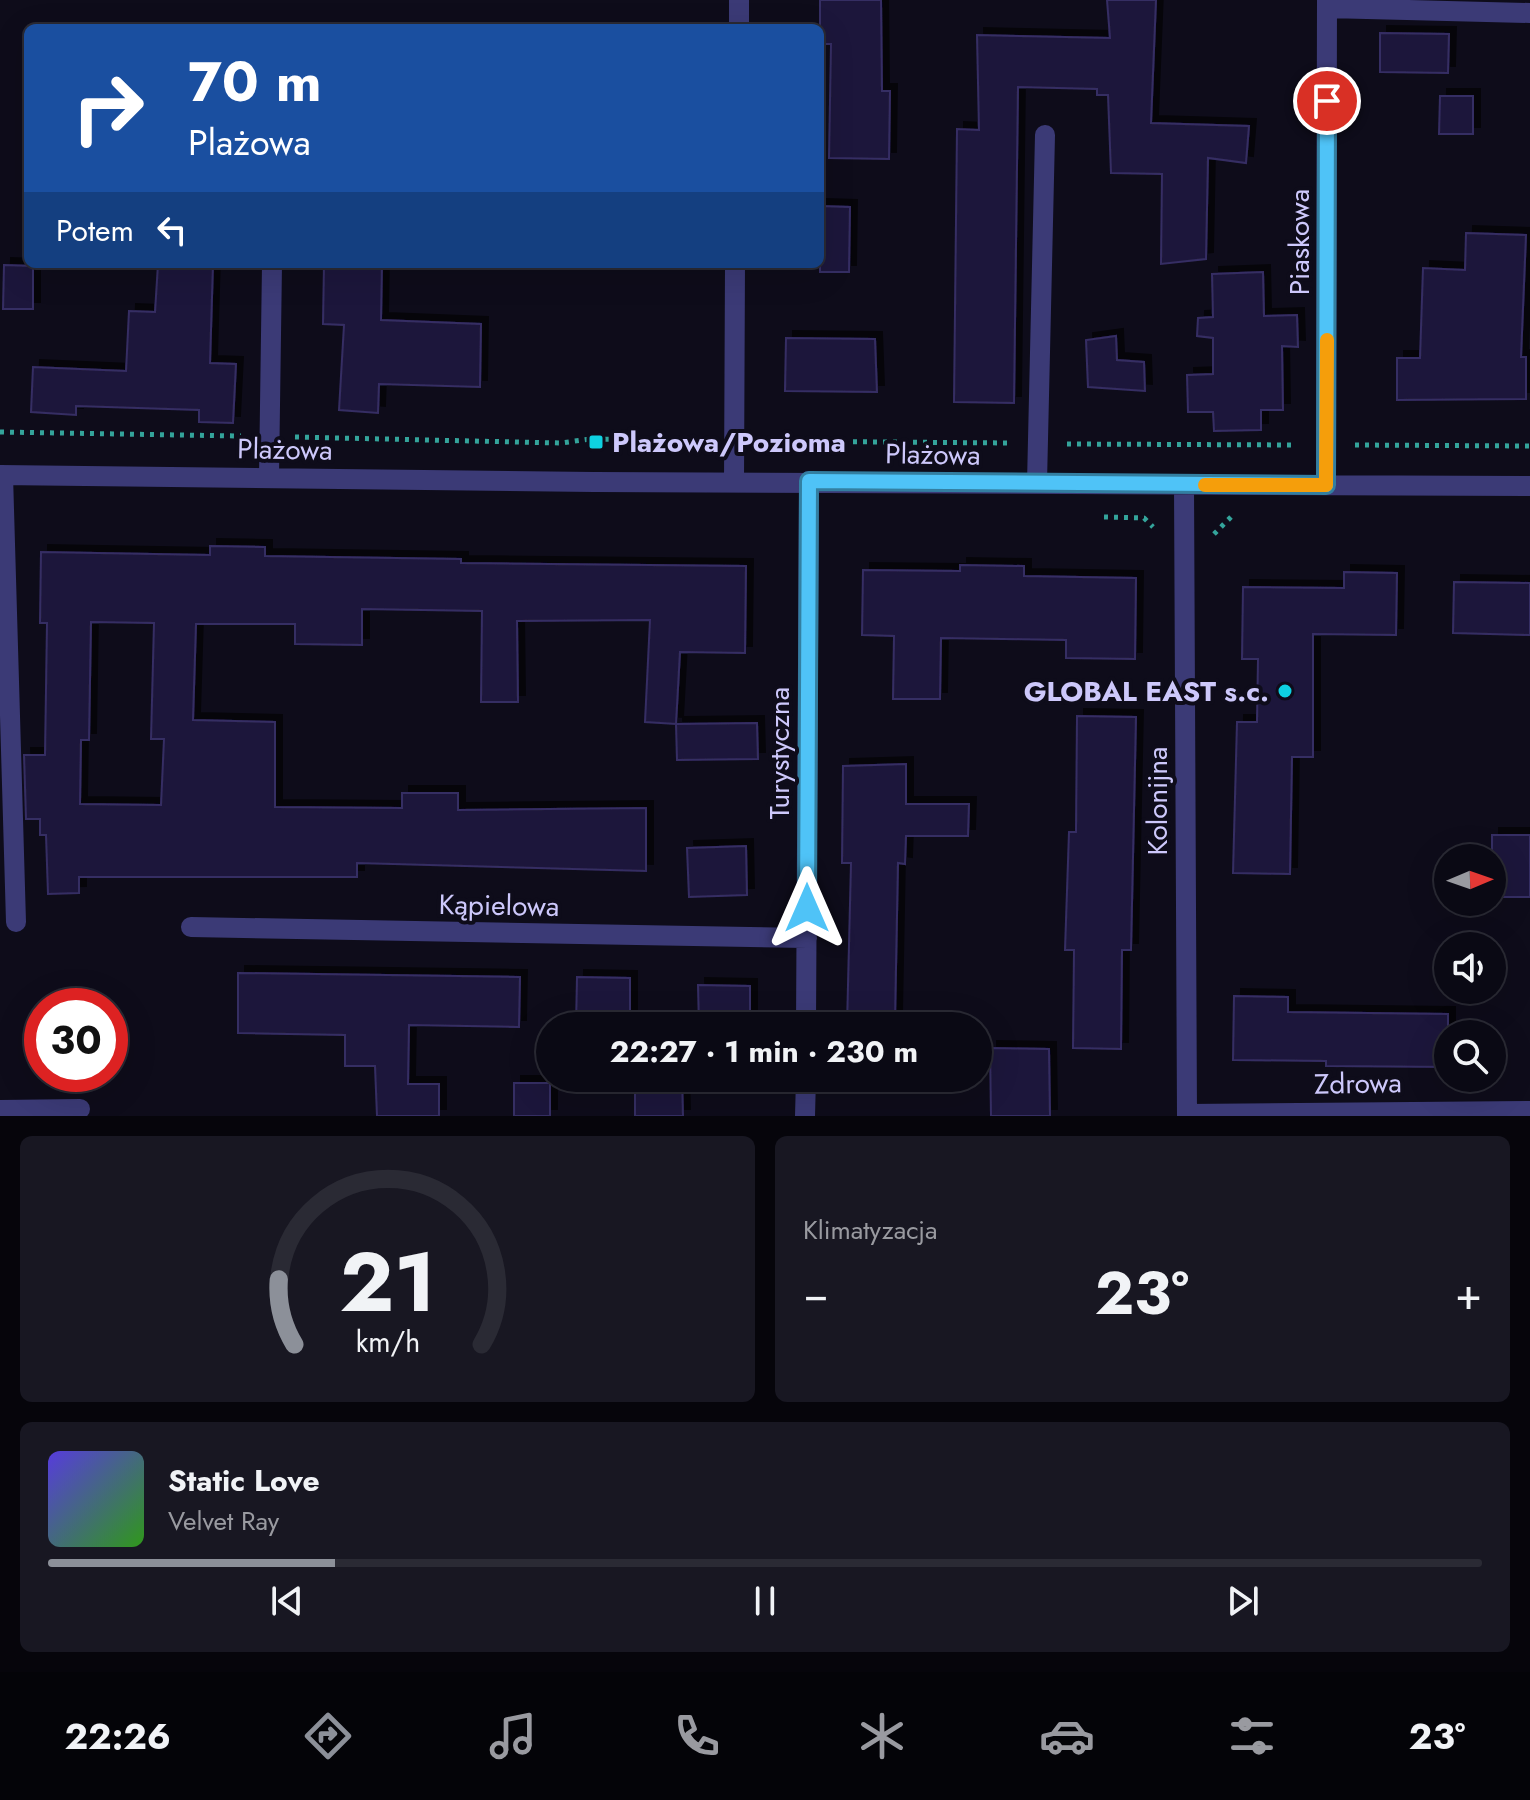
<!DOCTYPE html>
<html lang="pl">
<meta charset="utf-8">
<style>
:root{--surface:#0a0914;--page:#181722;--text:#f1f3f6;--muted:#999aa0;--line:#2a2a34;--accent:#8c9099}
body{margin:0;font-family:Jost,sans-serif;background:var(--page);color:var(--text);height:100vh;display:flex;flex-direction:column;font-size:30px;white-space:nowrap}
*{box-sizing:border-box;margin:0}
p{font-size:26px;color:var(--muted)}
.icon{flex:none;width:44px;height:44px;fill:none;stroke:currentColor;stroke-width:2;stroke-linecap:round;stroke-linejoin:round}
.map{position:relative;height:1116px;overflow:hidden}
.sheet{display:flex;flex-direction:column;gap:20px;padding:20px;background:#06050b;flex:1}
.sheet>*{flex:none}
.guide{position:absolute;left:24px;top:24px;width:800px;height:244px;border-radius:12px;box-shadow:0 8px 32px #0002,0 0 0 2px var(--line);background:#1a4fa0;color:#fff;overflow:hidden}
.needle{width:52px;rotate:88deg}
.fabs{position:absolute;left:1434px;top:844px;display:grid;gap:16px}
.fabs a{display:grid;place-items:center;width:72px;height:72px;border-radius:50%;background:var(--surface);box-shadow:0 8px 32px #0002,0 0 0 2px var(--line);font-size:40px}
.speed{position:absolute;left:24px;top:988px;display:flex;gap:16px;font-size:40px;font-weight:700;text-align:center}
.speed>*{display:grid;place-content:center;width:104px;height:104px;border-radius:50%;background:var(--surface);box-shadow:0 8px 32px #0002,0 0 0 2px var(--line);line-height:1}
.speed .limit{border:12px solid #d22;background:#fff;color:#111}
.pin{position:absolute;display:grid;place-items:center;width:68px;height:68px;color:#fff;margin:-34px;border:4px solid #fff;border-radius:50%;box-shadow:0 2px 8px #0007}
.me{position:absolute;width:88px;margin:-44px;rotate:0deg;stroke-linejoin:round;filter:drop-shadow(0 0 6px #0008)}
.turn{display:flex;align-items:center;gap:28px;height:168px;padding:0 32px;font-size:36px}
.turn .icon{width:104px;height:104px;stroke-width:2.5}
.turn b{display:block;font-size:56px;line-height:68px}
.then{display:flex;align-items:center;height:76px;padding:0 32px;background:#0003;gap:16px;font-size:30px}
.big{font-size:60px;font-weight:700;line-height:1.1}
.sheet .widget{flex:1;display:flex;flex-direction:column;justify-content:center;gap:12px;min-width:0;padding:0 28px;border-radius:12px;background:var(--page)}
.sheet .dial{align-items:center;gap:0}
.dial svg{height:208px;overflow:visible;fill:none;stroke:var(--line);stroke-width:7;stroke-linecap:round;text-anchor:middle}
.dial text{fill:var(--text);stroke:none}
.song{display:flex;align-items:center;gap:24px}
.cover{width:96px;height:96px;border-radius:12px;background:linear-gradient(135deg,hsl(250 70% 55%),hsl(110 70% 35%))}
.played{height:8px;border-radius:4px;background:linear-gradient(90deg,var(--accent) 20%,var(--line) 20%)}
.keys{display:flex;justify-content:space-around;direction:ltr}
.heat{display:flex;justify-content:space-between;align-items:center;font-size:44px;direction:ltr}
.sheet .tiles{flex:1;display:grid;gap:20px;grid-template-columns:1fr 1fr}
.widget:last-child{grid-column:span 2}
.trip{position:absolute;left:536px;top:1012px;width:456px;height:80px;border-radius:40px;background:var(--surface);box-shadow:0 8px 32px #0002,0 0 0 2px var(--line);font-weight:700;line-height:80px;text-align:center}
.dock{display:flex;height:128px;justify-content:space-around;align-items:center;background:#040408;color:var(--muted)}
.dock .icon{width:56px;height:56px}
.dock .active{color:var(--accent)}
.dock b{font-size:36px;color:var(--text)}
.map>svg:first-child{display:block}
.building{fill:#1f193a;stroke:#362d64;stroke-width:2;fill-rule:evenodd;filter:url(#shadow)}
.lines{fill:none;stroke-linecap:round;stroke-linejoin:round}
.path{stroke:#34a49b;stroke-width:5;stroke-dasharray:4 6;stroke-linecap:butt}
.minor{stroke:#3b3a76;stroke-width:20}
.route-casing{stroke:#337fa1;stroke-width:20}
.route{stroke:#4fc3f7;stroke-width:14}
.slow{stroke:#f59e0b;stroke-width:14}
.poi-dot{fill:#0ed1e1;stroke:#0e0c1a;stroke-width:3}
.labels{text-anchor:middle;stroke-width:8;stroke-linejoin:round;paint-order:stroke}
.street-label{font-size:28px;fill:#cdc8fb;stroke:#0e0c1a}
.poi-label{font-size:28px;font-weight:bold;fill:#cdc8fb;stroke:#0e0c1a;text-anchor:start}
</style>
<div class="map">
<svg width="1530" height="1116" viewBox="0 0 1530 1116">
<defs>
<filter id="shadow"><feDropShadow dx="7" dy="-7" stdDeviation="0" flood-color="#0009"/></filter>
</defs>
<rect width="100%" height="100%" fill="#0e0c1a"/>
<!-- building -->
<path class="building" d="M 820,0 L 881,0 L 882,91 L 890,91 L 889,159 L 829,158 L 831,44 L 820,44 Z
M 1107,0 L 1156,0 L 1151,123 L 1249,126 L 1246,163 L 1208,158 L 1206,259 L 1161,264 L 1162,174 L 1111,173 L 1108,95 L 1097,95 L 1097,89 L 1018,87 L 1014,403 L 954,402 L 957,129 L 979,130 L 977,35 L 1110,38 Z
M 1380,33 L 1449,34 L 1448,73 L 1380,72 Z
M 1440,96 L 1473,96 L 1473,134 L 1439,134 Z
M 820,206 L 850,207 L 849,272 L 820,272 Z
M 1466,233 L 1526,235 L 1521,357 L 1526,357 L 1526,399 L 1397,400 L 1397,358 L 1420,358 L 1423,268 L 1465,270 Z
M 158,264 L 213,264 L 210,363 L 236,364 L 233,423 L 199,422 L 199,410 L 76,406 L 76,415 L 31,412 L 33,367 L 126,371 L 129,311 L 155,312 Z
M 324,264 L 382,264 L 381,320 L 481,324 L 480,387 L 379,384 L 378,413 L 339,410 L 344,325 L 323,324 Z
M 4,265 L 33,266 L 33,309 L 3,309 Z
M 1263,272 L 1264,316 L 1297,315 L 1298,347 L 1282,346 L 1283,410 L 1261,410 L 1261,430 L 1214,431 L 1213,412 L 1188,412 L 1187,375 L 1213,374 L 1213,338 L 1197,336 L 1198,318 L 1213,317 L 1212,274 Z
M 1116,336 L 1117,360 L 1144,362 L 1145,391 L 1088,387 L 1086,340 Z
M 786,338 L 875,339 L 877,392 L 785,391 Z
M 210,546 L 265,547 L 265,556 L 461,559 L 461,563 L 746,566 L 745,653 L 680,652 L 676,724 L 645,722 L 650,620 L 517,621 L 518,702 L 481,702 L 482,611 L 362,609 L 362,645 L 295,644 L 295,624 L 196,624 L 193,720 L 275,722 L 275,807 L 402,808 L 402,793 L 458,793 L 458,810 L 646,808 L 646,871 L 357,863 L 357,877 L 79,877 L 79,893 L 48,894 L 46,835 L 40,835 L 40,819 L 26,819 L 24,755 L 45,755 L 47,623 L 40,623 L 41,552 L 210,555 ZM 91,622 L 154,623 L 151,739 L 164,739 L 161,805 L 80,804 L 81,740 L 89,740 Z
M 960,565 L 1024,566 L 1024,576 L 1136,578 L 1135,659 L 1066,658 L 1066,640 L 941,638 L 940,699 L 893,699 L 894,636 L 862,635 L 863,570 L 960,571 Z
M 1344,572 L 1397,573 L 1396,635 L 1313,634 L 1313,757 L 1292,757 L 1290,874 L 1233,873 L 1237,722 L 1257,722 L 1258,659 L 1242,659 L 1243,587 L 1344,588 Z
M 1454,582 L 1530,583 L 1530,635 L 1453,633 Z
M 1077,716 L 1136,717 L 1131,950 L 1122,950 L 1121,1049 L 1073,1048 L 1074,950 L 1065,950 L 1069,832 L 1076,832 Z
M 757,723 L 758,759 L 677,760 L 676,724 Z
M 906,764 L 906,804 L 969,804 L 968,836 L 906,836 L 905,864 L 898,863 L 895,1020 L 916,1020 L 916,1026 L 847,1026 L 851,863 L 842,863 L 843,766 Z
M 1492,835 L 1530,835 L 1530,897 L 1492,897 Z
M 746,846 L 747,895 L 689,897 L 687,848 Z
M 238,973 L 520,977 L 519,1027 L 409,1025 L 408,1084 L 439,1084 L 439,1116 L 377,1116 L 375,1066 L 345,1066 L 345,1035 L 238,1033 Z
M 577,977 L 630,978 L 630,1026 L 576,1026 Z
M 698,985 L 750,986 L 750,1026 L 699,1026 Z
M 1234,996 L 1288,997 L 1288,1012 L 1448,1014 L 1448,1067 L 1326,1066 L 1326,1061 L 1233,1060 Z
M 990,1048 L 1049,1049 L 1050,1116 L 991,1116 Z
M 635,1078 L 682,1078 L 683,1116 L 635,1116 Z
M 514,1083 L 550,1083 L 550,1116 L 514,1116 Z"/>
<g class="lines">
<!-- path -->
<path class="path" d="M 0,432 L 241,436
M 295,437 L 561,443 L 590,439 L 705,440
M 763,441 L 1009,443
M 1067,444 L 1297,445
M 1355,445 L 1530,446
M 1104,517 L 1144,518 L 1153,527
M 1214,534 L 1232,516"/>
<!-- minor -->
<path class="minor" d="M 1327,8 L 1530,13
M 739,28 L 739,0
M 0,475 L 594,482 L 1530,486
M 3,475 L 16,922
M 269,476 L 272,264
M 734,482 L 735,264
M 1037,483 L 1045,135
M 1184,485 L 1187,1116
M 1326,485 L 1327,0
M 191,927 L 807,938
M 806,1026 L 809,481
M 0,1110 L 80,1109
M 1187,1114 L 1530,1111
M 805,1116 L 806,1078"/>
</g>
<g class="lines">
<defs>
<path id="route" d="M 807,908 L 809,481 L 1326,485 L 1327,101"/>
</defs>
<!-- route casing -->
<use href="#route" class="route-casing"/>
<!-- route -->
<use href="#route" class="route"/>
<!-- slow -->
<path class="slow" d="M 1205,485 L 1326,485 L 1327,340"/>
</g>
<!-- markers -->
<g class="poi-dot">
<rect x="588" y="434" width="16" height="16" rx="4"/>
<circle cx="1285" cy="691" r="8"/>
</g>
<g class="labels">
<!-- street labels -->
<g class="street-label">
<text transform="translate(1299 242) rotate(-90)" y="10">Piaskowa</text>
<text transform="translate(285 449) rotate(1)" y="10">Plażowa</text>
<text transform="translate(933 454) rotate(1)" y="10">Plażowa</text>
<text transform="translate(779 753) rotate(-90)" y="10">Turystyczna</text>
<text transform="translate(1157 801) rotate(-90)" y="10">Kolonijna</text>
<text transform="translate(499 905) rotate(1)" y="10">Kąpielowa</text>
<text transform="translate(1358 1083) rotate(-1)" y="10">Zdrowa</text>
</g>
<!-- poi labels -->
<g class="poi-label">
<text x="612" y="452">Plażowa/Pozioma</text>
<text x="1269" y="701" text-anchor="end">GLOBAL EAST s.c.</text>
</g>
</g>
</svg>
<div class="fabs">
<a><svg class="needle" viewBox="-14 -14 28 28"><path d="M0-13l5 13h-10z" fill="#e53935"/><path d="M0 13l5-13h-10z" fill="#999aa0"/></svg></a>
<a><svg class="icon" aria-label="sound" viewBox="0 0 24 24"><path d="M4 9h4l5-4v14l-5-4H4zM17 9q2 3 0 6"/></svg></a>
<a><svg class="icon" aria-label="search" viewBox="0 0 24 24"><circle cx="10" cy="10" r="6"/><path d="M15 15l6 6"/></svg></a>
</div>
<div class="speed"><div class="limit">30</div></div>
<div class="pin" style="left:1327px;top:101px;background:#d93025"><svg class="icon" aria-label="arrive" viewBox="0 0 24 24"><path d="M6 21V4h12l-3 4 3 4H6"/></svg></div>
<svg class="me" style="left:807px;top:908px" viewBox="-20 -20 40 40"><path d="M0-17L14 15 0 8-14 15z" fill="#4fc3f7" stroke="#fff" stroke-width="4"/></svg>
<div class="trip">22:27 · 1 min · 230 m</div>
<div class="guide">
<div class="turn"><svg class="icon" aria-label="right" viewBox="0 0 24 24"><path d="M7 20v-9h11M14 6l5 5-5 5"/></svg><div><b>70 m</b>Plażowa</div></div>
<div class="then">Potem<svg class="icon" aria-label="left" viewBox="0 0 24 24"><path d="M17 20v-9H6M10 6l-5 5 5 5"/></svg></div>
</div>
</div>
<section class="sheet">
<div class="tiles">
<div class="widget dial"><svg viewBox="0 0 100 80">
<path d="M14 69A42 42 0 1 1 86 69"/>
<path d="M14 69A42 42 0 0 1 8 44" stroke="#8c9099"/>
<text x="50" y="56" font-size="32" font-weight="700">21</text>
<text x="50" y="72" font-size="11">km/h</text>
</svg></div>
<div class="widget"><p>Klimatyzacja</p>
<div class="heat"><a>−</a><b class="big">23°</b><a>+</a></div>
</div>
<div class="widget">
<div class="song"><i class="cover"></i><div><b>Static Love</b><p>Velvet Ray</p></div></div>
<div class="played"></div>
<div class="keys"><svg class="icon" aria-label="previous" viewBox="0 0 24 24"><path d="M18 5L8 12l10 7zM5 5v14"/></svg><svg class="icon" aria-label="pause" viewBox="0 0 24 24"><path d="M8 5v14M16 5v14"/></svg><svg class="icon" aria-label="next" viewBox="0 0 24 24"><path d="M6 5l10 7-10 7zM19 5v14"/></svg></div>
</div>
</div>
</section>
<nav class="dock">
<b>22:26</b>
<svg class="icon active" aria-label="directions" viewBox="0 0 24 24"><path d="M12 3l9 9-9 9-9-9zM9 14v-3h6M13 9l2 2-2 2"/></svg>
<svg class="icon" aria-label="music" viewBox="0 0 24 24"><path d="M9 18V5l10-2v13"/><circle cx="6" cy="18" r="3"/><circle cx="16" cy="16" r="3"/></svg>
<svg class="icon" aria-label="phone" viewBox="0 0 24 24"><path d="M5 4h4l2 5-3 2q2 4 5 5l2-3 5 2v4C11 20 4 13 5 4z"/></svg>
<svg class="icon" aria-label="climate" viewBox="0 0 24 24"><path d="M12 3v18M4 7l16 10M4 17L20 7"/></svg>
<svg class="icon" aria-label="car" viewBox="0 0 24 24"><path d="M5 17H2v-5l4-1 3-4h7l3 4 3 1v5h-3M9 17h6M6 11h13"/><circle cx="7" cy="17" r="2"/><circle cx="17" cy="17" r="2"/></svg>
<svg class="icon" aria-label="filters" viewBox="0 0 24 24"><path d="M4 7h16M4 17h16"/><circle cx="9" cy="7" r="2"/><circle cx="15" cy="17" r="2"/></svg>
<b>23°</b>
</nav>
